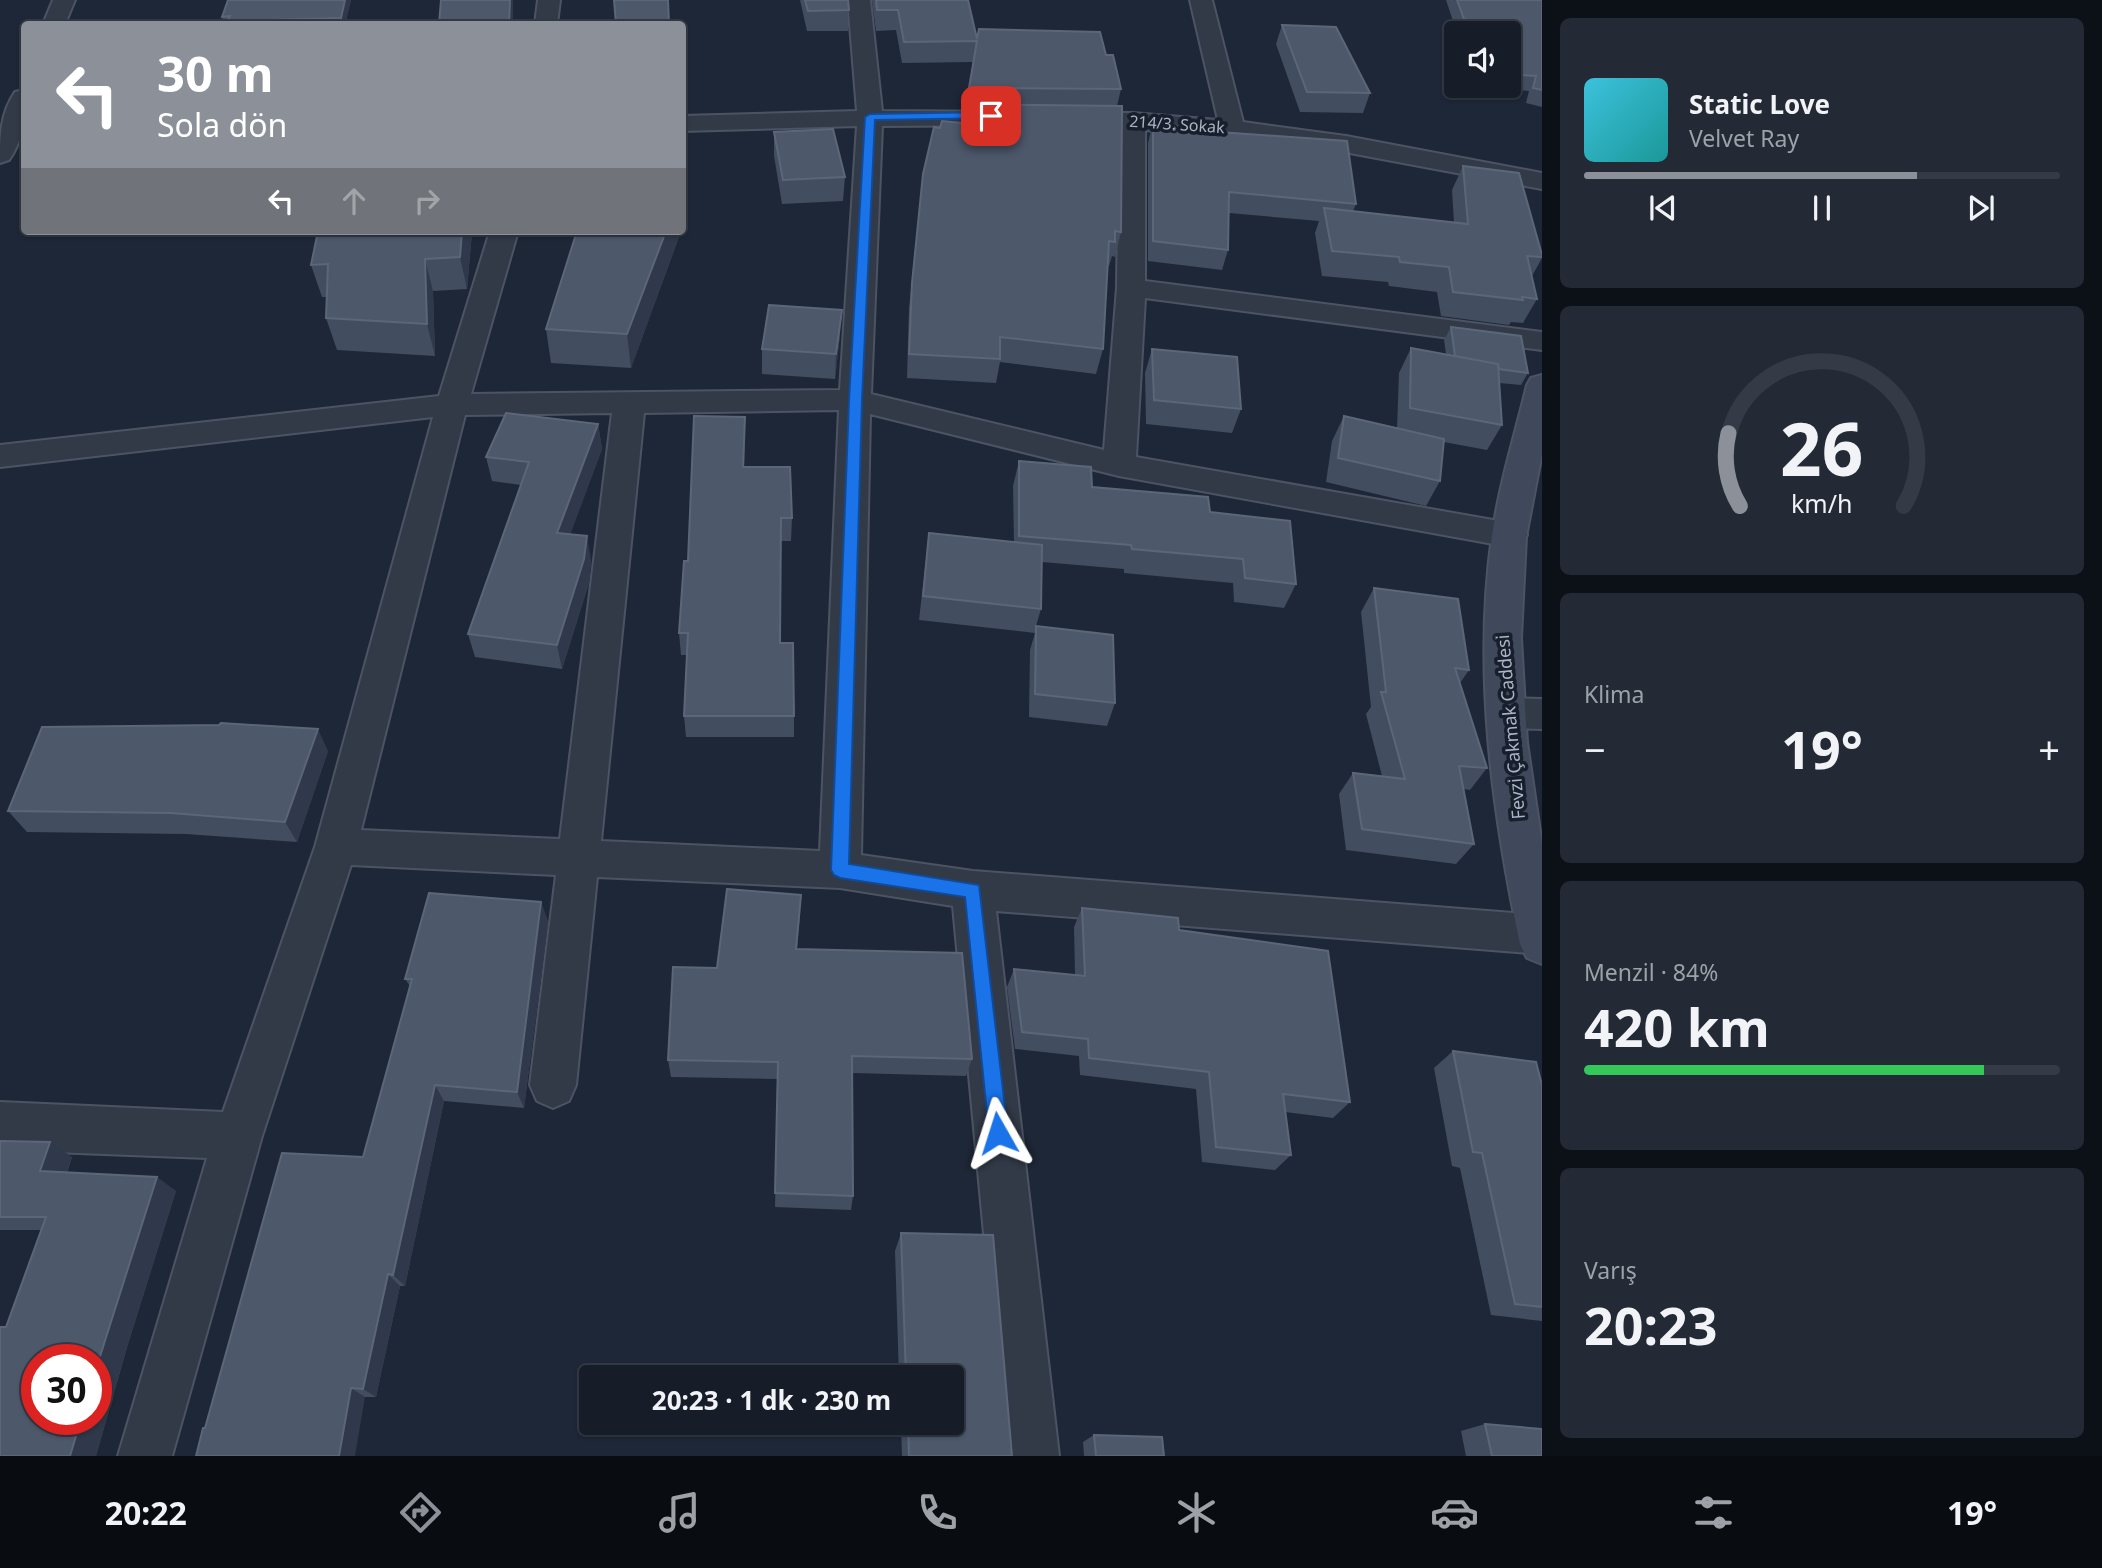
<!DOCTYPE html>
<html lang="tr">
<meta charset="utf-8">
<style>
:root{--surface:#161d29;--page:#232a35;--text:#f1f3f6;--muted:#9ea2a8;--line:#353b46;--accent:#8c9099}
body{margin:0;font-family:"Noto Sans",sans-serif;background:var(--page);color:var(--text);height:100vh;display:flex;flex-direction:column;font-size:26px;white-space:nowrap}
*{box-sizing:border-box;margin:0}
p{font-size:23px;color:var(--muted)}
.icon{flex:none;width:38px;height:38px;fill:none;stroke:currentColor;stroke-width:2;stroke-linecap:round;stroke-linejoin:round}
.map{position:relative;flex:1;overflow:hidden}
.side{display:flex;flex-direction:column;gap:18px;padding:18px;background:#0c1017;width:560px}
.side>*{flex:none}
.hud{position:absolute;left:21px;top:21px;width:665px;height:214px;border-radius:7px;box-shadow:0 2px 5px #0004,0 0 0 2px var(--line);background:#8c9099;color:#fff;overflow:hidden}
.controls{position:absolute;left:1444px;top:21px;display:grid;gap:14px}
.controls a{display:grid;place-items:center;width:77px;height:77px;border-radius:7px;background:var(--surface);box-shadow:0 2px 5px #0004,0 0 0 2px var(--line);font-size:35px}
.speed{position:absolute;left:21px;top:1344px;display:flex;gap:14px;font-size:35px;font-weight:700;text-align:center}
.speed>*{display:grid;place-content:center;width:91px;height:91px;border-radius:50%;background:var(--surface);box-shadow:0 2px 5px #0004,0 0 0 2px var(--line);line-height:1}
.speed .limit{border:10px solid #d22;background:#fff;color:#111}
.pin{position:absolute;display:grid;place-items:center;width:60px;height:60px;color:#fff;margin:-30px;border-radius:14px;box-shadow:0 4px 10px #0006}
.me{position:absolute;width:77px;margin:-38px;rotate:354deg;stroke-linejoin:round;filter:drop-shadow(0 0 5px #0008)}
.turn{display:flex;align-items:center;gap:24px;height:147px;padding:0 21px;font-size:32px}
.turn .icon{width:91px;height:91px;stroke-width:2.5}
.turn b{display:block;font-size:49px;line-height:60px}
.lanes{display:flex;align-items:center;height:66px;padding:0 21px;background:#0003;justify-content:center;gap:35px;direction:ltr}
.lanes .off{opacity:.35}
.big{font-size:52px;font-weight:700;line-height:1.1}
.side .widget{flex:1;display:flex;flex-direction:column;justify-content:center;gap:10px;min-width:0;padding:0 24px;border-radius:10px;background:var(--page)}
.side .dial{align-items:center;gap:0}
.dial svg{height:182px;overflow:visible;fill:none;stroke:var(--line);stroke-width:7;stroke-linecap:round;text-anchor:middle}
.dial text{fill:var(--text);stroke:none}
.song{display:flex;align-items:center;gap:21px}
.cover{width:84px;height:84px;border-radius:10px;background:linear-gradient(135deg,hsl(190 70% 55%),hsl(180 70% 35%))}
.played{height:7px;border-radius:4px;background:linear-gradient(90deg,var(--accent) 70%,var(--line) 70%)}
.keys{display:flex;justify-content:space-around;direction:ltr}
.heat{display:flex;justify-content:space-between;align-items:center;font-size:38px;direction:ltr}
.charge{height:10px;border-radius:5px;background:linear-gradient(90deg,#34c759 84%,var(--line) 0)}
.trip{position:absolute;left:579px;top:1365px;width:385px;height:70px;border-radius:7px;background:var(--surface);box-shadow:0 2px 5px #0004,0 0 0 2px var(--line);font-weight:700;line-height:70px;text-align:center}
.menu{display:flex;height:112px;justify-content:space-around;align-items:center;background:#090c10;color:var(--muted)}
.menu .icon{width:49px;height:49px}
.menu .on{color:var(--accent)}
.menu b{font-size:32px;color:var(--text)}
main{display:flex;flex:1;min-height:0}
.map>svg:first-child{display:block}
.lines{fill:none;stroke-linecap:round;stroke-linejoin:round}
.street-casing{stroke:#4c5463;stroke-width:4}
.secondary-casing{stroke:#4c5463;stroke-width:4}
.street{fill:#323a48;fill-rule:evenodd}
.secondary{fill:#40485b;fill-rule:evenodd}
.wall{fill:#424d60}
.shaded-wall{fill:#2f394b}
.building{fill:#4d586b;stroke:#5c6679;stroke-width:2}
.route{fill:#1a73e8;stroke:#114b97;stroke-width:2}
.labels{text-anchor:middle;stroke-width:7;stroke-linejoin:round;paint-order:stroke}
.far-street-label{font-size:16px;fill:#acb4c5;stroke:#181f2c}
.street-label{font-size:18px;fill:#acb4c5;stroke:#181f2c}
</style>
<main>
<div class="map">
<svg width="1542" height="1456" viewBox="0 0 1542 1456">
<rect width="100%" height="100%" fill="#1e2737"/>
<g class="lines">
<defs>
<path id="street" d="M 53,0 L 75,0 L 65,24 L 43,24 Z
M 538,0 L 560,0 L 557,24 L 535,24 Z
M 848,0 L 870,0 L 882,111 L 1132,113 L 1218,120 L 1190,0 L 1212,0 L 1243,122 L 1346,136 L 1542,173 L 1542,189 L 1307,145 L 1145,130 L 1145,281 L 1542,332 L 1542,350 L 1145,298 L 1136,457 L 1510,523 L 1522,526 L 1527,535 L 1522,544 L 1510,547 L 1119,476 L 870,414 L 861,855 L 973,871 L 1540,915 L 1542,954 L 996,911 L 1059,1456 L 1005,1456 L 953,906 L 840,888 L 597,877 L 576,1085 L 569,1101 L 553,1108 L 537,1101 L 530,1085 L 556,875 L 351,865 L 262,1136 L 172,1456 L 118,1456 L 207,1158 L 0,1150 L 0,1102 L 223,1112 L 315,847 L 433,417 L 0,467 L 0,445 L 439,396 L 490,231 L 518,231 L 471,394 L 840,390 L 857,126 L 682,131 L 682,116 L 857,111 ZM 1024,125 L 1119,128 L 1117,288 L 1104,450 L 871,394 L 882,126 ZM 839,410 L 820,851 L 601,841 L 644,413 ZM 612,413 L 560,839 L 361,830 L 465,415 Z
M 24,90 C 26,114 24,139 9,160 L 0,163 C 0,137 0,114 15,92 Z
M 1506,698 L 1542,699 L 1542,729 L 1506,728 L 1493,724 L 1487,713 L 1493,702 Z"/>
<path id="secondary" d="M 1542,375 L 1542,453 L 1526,537 L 1521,638 L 1527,742 L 1542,845 L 1542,964 L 1527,958 L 1520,944 C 1492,811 1473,672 1492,536 C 1499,485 1515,435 1527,385 L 1531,378 Z"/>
</defs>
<!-- street casing -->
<use href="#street" class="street-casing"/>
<!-- secondary casing -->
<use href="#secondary" class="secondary-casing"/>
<!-- street -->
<use href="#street" class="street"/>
<!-- secondary -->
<use href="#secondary" class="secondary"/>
</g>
<!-- wall -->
<path class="wall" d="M 351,0 L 345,24 L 225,24 L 222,17 Z
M 800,0 L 848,0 L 848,31 L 807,31 Z
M 872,0 L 968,0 L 977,39 L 1106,55 L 1121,89 L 1117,106 L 1121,232 L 1115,257 L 1112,256 L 1109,266 L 1107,266 L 1103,349 L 1096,374 L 1000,362 L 996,383 L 907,378 L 909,308 L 923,174 L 940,128 L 962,123 L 967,104 L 973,62 L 902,63 L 896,30 L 876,31 Z
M 1446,0 L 1542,0 L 1542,107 L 1526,103 L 1529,91 L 1475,86 L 1508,86 L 1508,33 L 1457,33 Z
M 1282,25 L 1370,93 L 1363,113 L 1300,112 L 1276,44 Z
M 1153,123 L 1190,130 L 1356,204 L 1353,211 L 1454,223 L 1452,190 L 1463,166 L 1542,255 L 1542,258 L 1532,276 L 1537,299 L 1523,323 L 1511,322 L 1509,325 L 1441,316 L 1437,292 L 1389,286 L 1388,282 L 1322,276 L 1315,233 L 1319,221 L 1229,213 L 1228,250 L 1222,270 L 1148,261 L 1148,143 Z
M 774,132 L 845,177 L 843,201 L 782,204 L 774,156 Z
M 577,231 L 679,231 L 679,237 L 631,368 L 551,363 L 546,329 Z
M 472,233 L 467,289 L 433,291 L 435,356 L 337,350 L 326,318 L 327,297 L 322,297 L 311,265 Z
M 1451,327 L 1528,373 L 1521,385 L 1499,383 L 1502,425 L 1487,450 L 1444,442 L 1440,481 L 1426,506 L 1326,482 L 1332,441 L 1344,416 L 1397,428 L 1399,373 L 1411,348 L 1446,354 L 1444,340 Z
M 840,335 L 835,379 L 762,374 L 762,349 Z
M 1152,349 L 1241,409 L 1232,433 L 1146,424 L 1145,373 Z
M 745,417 L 744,467 L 792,518 L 791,541 L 781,541 L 780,643 L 794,716 L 794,737 L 686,737 L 684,716 L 687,655 L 681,655 L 679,633 L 688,561 Z
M 598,424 L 602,449 L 570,534 L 591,560 L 589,583 L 562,669 L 475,657 L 468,634 L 521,485 L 492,481 L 486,457 Z
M 1019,461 L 1092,487 L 1210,512 L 1296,584 L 1284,608 L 1234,602 L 1233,583 L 1124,573 L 1124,569 L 1042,562 L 1041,609 L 1036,626 L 1115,703 L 1107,726 L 1029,717 L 1030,650 L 1035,633 L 919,620 L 929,533 L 1014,542 L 1013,486 Z
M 1374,588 L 1469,670 L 1460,683 L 1487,768 L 1470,790 L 1464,789 L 1474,844 L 1456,864 L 1346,850 L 1339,794 L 1353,773 L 1382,776 L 1366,714 L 1371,707 L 1361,612 Z
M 328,751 L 297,842 L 186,834 L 27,832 L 8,811 Z
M 541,902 L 548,922 L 524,1108 L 444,1101 L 405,1286 L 400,1286 L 376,1397 L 365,1397 L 205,1428 L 363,1157 L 410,986 L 405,979 Z
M 1082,908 L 1179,930 L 1350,1102 L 1333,1118 L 1285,1112 L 1291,1155 L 1275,1170 L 1202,1162 L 1196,1089 L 1080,1075 L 1079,1056 L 1015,1049 L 1007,987 L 1014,969 L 1075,975 L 1074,927 Z
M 800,915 L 797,949 L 972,1059 L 966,1076 L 853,1073 L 853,1196 L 851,1210 L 775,1207 L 778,1079 L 671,1077 L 668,1060 L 717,968 Z
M 1453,1051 L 1542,1085 L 1542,1321 L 1491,1315 L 1460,1168 L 1452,1166 L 1434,1068 Z
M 0,1141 L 72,1157 L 67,1173 L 176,1191 L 128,1344 L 96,1456 L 0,1456 L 6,1327 L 41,1230 L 0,1230 Z
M 901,1233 L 1012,1456 L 902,1456 L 901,1423 L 952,1423 L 952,1377 L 899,1377 L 895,1251 Z
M 1485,1424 L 1542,1456 L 1466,1456 L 1461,1431 Z
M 1094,1435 L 1164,1456 L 1084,1456 L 1083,1442 Z"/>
<!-- shaded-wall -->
<path class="shaded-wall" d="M 345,0 L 351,0 L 345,24 L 343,24 L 341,18 Z
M 510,0 L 513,0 L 513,24 L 509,24 Z
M 462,231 L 471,231 L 472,233 L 467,289 L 460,257 Z
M 666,231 L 679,231 L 679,237 L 631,368 L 627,334 Z
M 425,259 L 433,291 L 435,356 L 427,324 Z
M 842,310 L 840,335 L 835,379 L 836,354 Z
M 745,417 L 745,440 L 744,490 L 743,467 Z
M 598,424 L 602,449 L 562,557 L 557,533 Z
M 587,536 L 591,560 L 589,583 L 562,669 L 557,645 Z
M 318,729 L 328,751 L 297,842 L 285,822 Z
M 541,902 L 548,922 L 524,1108 L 517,1092 Z
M 435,1085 L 444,1101 L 405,1286 L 393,1275 Z
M 50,1142 L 72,1157 L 62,1186 L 40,1171 Z
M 157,1177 L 176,1191 L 128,1344 L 96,1456 L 70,1456 L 81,1419 L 96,1419 L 96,1369 Z
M 388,1274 L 400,1286 L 376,1397 L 363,1389 Z
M 351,1388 L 365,1397 L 355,1456 L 339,1456 Z"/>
<!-- building -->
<path class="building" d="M 228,0 L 345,0 L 341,18 L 227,21 L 230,16 L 222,17 Z
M 441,0 L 510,0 L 509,24 L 439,24 Z
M 614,0 L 668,0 L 669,24 L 616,24 Z
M 805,0 L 848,0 L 849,10 L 808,11 Z
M 876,0 L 968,0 L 977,39 L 979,29 L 1100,32 L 1106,55 L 1113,55 L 1121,89 L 969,88 L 977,41 L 904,42 L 898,10 L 877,10 Z
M 1457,0 L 1542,0 L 1542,90 L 1533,88 L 1536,76 L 1508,74 L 1508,33 L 1469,33 Z
M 1282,25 L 1336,27 L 1370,93 L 1307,92 Z
M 966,104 L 1122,106 L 1121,232 L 1115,231 L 1115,242 L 1109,241 L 1103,349 L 1000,337 L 1000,359 L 909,354 L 912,283 L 923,174 L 934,127 L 940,128 L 942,121 L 962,123 Z
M 1153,123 L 1190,128 L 1190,130 L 1347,141 L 1356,204 L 1229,192 L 1228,250 L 1153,241 Z
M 833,129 L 845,177 L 783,180 L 774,132 Z
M 1463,166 L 1519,173 L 1542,255 L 1542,257 L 1527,256 L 1537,299 L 1522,297 L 1523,300 L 1453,292 L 1449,267 L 1400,262 L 1399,257 L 1332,251 L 1324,208 L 1468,224 Z
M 318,231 L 462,231 L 460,257 L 425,259 L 427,324 L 326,318 L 328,264 L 311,265 Z
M 577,231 L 666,231 L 627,334 L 546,329 Z
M 769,305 L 842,310 L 836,354 L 762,349 Z
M 1451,327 L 1521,336 L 1528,373 L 1499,369 L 1498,364 L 1455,356 Z
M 1411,348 L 1498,364 L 1502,425 L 1410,408 Z
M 1152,349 L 1237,357 L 1241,409 L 1154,400 Z
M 506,413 L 598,424 L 557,533 L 587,536 L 584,559 L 557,645 L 468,634 L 529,462 L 486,457 Z
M 694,416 L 745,417 L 743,467 L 790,467 L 792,518 L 781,518 L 780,643 L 793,643 L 794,716 L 684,716 L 688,633 L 679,633 L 684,561 L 688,561 Z
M 1344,416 L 1444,439 L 1440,481 L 1338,458 Z
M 1019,461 L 1091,467 L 1092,487 L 1208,497 L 1210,512 L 1290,521 L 1296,584 L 1245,578 L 1243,559 L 1132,549 L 1131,545 L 1019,536 Z
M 929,533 L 1042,545 L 1041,609 L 923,596 Z
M 1374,588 L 1458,599 L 1469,670 L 1455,668 L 1487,768 L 1459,766 L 1474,844 L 1362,829 L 1353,773 L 1405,779 L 1381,692 L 1386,692 Z
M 1036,626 L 1113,635 L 1115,703 L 1035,694 Z
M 221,723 L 318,729 L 285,822 L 171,813 L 8,811 L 42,727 L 219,725 Z
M 727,889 L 801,895 L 796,949 L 962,953 L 972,1059 L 852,1056 L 853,1196 L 775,1193 L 778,1062 L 668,1060 L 673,967 L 717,968 Z
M 429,893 L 541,902 L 517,1092 L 435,1085 L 393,1275 L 388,1274 L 363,1389 L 351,1388 L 339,1456 L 196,1456 L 203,1428 L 205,1428 L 282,1153 L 363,1157 L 412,979 L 405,979 Z
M 1082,908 L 1178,918 L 1179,930 L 1328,951 L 1350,1102 L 1283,1094 L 1291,1155 L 1216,1147 L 1209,1072 L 1089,1058 L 1088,1039 L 1022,1032 L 1014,969 L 1085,976 Z
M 1453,1051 L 1536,1062 L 1542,1085 L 1542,1307 L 1515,1304 L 1482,1153 L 1473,1152 Z
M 0,1141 L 50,1142 L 40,1171 L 157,1177 L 96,1369 L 96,1360 L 37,1360 L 37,1419 L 81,1419 L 70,1456 L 0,1456 L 0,1327 L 6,1327 L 46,1217 L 0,1217 Z
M 901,1233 L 993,1235 L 1012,1456 L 909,1456 L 908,1423 L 952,1423 L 952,1377 L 906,1377 Z
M 1485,1424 L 1542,1429 L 1542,1456 L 1492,1456 Z
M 1094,1435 L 1162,1437 L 1164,1456 L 1096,1456 Z"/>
<!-- route -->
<path class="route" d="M 991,112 L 996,116 L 995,118 L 875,120 L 862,400 L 849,864 L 979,885 L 1008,1133 L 1005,1140 L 998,1142 L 991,1140 L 989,1133 L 965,897 L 840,878 L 834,875 L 831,870 L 849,400 L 865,117 L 870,114 Z"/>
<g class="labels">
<!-- far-street labels -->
<g class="far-street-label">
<text transform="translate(1177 124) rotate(4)" y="6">214/3. Sokak</text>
</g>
<!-- street labels -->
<g class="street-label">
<text transform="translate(1511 727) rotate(-95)" y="6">Fevzi Çakmak Caddesi</text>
</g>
</g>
</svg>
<div class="controls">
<a><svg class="icon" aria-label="sound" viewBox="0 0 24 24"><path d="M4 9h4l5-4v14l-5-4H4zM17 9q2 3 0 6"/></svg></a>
</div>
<div class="speed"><div class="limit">30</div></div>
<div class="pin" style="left:991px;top:116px;background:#d93025"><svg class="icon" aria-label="arrive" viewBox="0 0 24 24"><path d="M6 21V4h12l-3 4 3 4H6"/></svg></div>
<svg class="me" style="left:998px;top:1133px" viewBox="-20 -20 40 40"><path d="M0-17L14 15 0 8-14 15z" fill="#1a73e8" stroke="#fff" stroke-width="4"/></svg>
<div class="trip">20:23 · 1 dk · 230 m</div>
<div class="hud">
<div class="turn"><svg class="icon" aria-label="left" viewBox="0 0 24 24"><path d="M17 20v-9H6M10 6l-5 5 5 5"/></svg><div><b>30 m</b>Sola dön</div></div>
<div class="lanes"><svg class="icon" aria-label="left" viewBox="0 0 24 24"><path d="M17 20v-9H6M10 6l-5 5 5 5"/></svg><svg class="icon off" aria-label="ahead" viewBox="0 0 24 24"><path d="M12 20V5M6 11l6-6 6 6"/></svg><svg class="icon off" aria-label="right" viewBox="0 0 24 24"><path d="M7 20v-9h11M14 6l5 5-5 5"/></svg></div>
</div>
</div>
<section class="side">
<div class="widget">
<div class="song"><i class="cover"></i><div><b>Static Love</b><p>Velvet Ray</p></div></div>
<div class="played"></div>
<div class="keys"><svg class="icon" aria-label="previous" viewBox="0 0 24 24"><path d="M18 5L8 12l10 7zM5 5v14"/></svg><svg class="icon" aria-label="pause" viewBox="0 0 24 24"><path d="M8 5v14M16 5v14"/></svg><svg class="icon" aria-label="next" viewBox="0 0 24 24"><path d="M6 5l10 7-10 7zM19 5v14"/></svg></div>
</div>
<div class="widget dial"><svg viewBox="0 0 100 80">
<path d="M14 69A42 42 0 1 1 86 69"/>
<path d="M14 69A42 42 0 0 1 9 37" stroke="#8c9099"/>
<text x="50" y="56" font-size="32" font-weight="700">26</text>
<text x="50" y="72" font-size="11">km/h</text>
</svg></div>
<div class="widget"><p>Klima</p>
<div class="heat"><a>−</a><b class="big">19°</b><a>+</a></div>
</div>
<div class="widget"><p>Menzil · 84%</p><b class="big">420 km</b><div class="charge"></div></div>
<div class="widget"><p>Varış</p><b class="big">20:23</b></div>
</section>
</main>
<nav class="menu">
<b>20:22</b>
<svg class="icon on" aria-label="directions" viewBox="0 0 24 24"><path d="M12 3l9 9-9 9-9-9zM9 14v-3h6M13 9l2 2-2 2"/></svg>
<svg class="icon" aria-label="music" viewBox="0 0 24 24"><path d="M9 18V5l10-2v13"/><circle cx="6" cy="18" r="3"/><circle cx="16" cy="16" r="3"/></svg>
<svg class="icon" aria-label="phone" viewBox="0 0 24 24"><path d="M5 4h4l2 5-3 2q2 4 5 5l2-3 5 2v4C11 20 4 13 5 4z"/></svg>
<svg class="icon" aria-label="climate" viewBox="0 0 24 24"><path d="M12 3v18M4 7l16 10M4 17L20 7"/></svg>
<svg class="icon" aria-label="car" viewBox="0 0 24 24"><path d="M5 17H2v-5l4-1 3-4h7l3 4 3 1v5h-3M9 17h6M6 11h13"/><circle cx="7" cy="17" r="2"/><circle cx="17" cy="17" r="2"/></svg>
<svg class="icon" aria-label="filters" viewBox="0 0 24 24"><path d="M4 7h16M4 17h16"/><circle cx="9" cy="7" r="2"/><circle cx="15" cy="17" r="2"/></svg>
<b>19°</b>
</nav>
